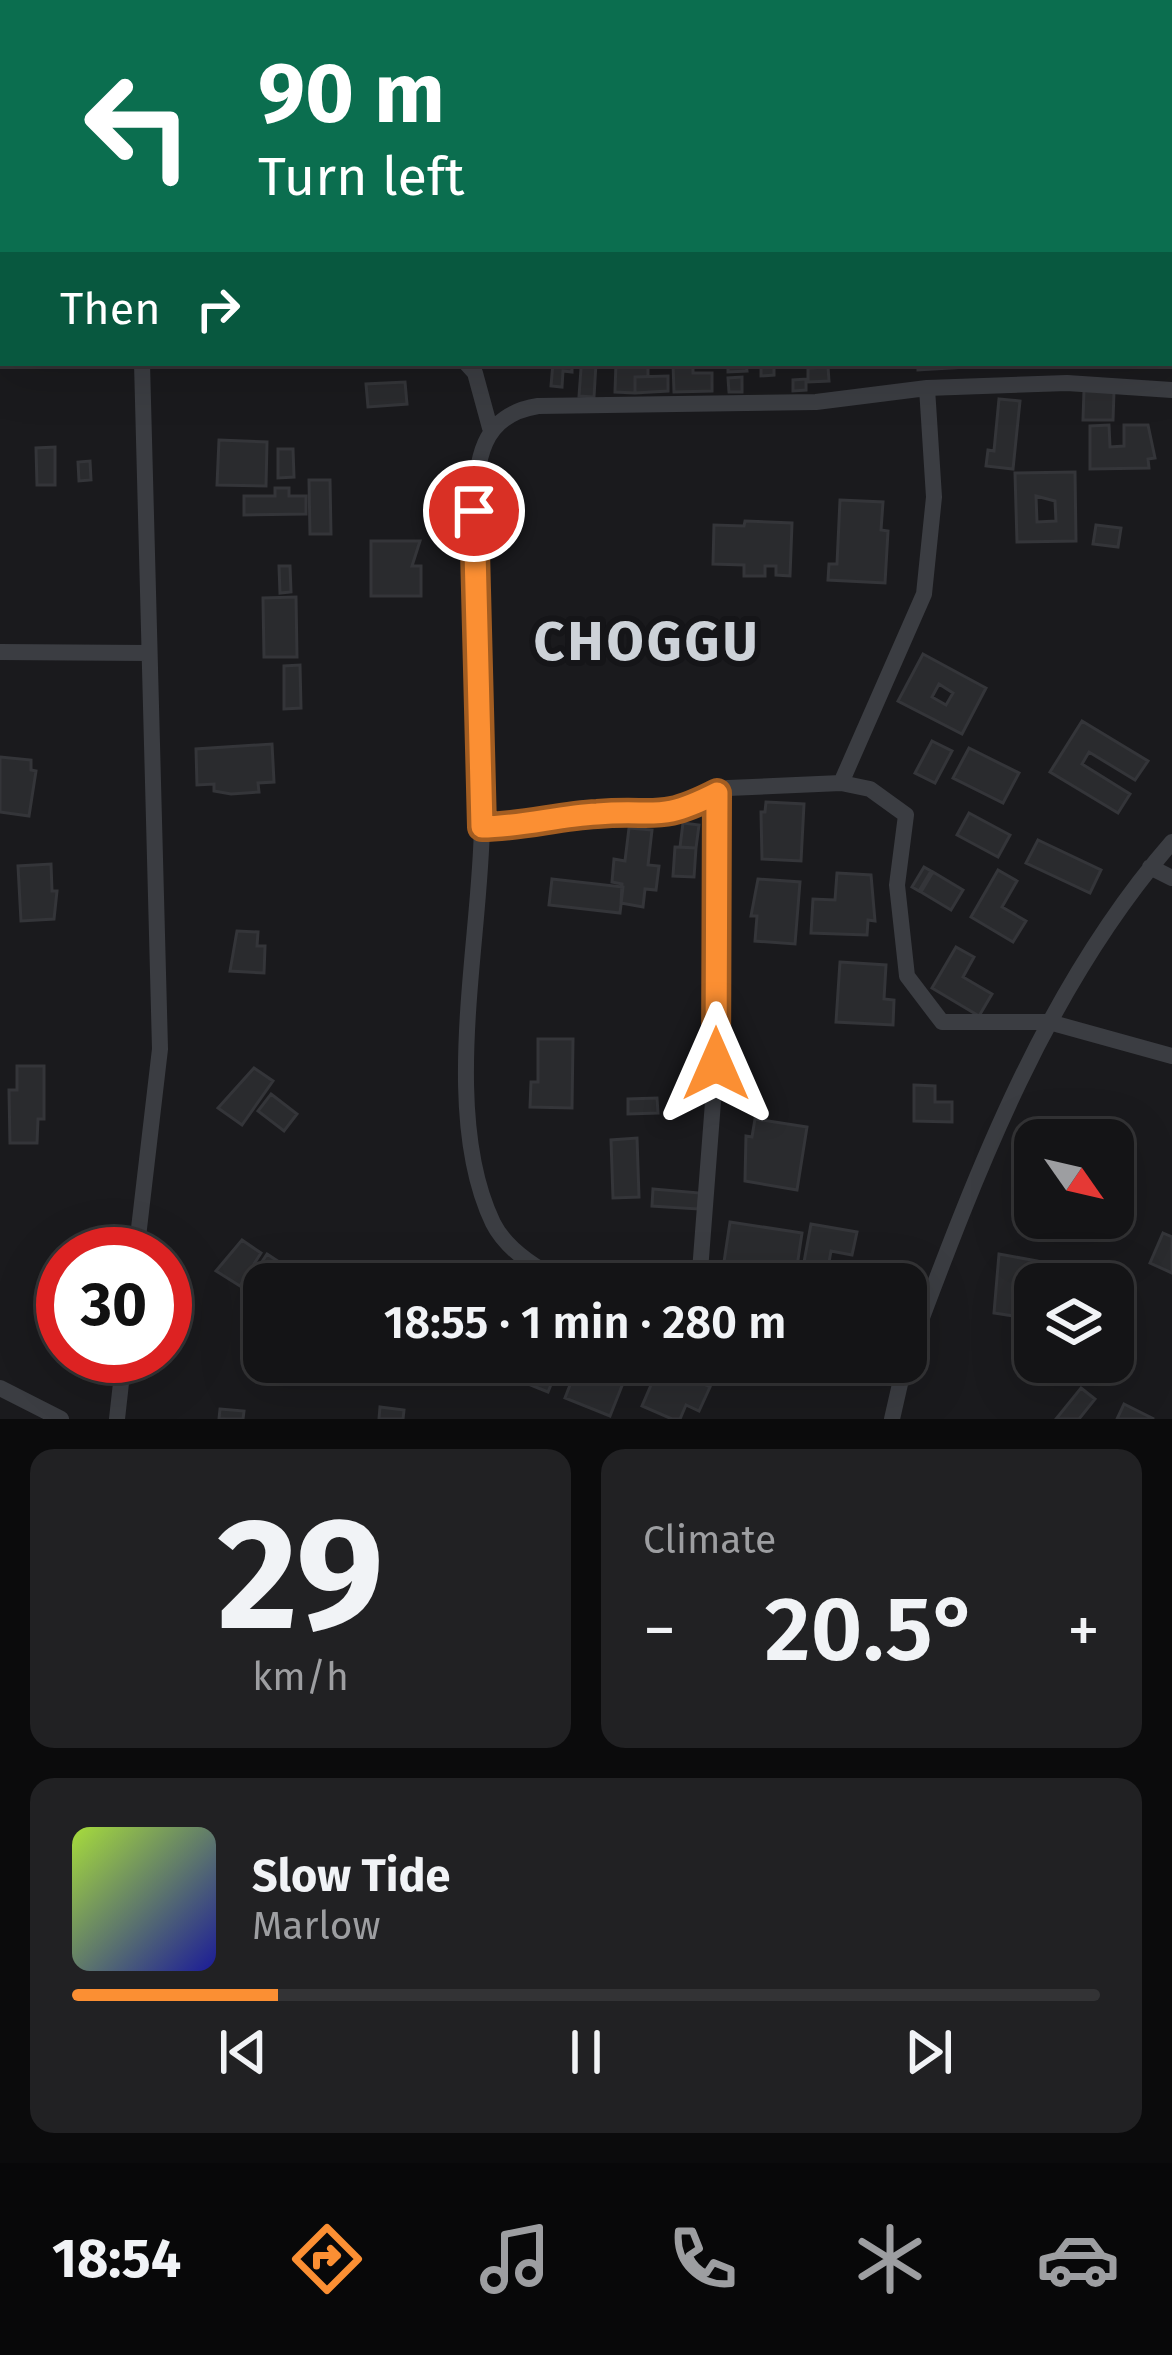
<!DOCTYPE html>
<meta charset="utf-8">
<style>
:root{--surface:#141416;--page:#212123;--text:#f1f3f6;--muted:#9d9ea1;--line:#333335;--accent:#fb8f33}
body{margin:0;font-family:"Fira Sans",sans-serif;background:var(--page);color:var(--text);height:100vh;display:flex;flex-direction:column;font-size:45px;white-space:nowrap}
*{box-sizing:border-box;margin:0}
p{font-size:39px;color:var(--muted)}
.icon{flex:none;width:66px;height:66px;fill:none;stroke:currentColor;stroke-width:2;stroke-linecap:round;stroke-linejoin:round}
.map{position:relative;height:1419px;overflow:hidden}
.details{display:flex;flex-direction:column;gap:30px;padding:30px;background:#0b0b0c;flex:1}
.details>*{flex:none}
.hud{position:absolute;left:0px;top:0px;width:1173px;height:366px;box-shadow:0 12px 48px #0002,0 0 0 3px var(--line);background:#0b6e4f;color:#fff;overflow:hidden}
.needle{width:78px;rotate:124deg}
.tools{position:absolute;left:1014px;top:1119px;display:grid;gap:24px}
.tools a{display:grid;place-items:center;width:120px;height:120px;border-radius:24px;background:var(--surface);box-shadow:0 12px 48px #0002,0 0 0 3px var(--line);font-size:60px}
.speed{position:absolute;left:36px;top:1227px;display:flex;gap:24px;font-size:60px;font-weight:700;text-align:center}
.speed>*{display:grid;place-content:center;width:156px;height:156px;border-radius:50%;background:var(--surface);box-shadow:0 12px 48px #0002,0 0 0 3px var(--line);line-height:1}
.speed .limit{border:18px solid #d22;background:#fff;color:#111}
.pin{position:absolute;display:grid;place-items:center;width:102px;height:102px;color:#fff;margin:-51px;border:6px solid #fff;border-radius:50%;box-shadow:0 3px 12px #0007}
.me{position:absolute;width:132px;margin:-66px;rotate:0deg;stroke-linejoin:round;filter:drop-shadow(0 0 9px #0008)}
.turn{display:flex;align-items:center;gap:42px;height:252px;padding:0 60px;font-size:54px}
.turn .icon{width:156px;height:156px;stroke-width:2.5}
.turn b{display:block;font-size:84px;line-height:102px}
.then{display:flex;align-items:center;height:114px;padding:0 60px;background:#0003;gap:24px;font-size:45px}
.big{font-size:90px;font-weight:600;line-height:1.1}
.details .card{flex:1;display:flex;flex-direction:column;justify-content:center;gap:18px;min-width:0;padding:0 42px;border-radius:24px;background:var(--page)}
.details .dial{align-items:center;gap:0}
.dial b{font-size:156px;line-height:1}
.song{display:flex;align-items:center;gap:36px}
.cover{width:144px;height:144px;border-radius:18px;background:linear-gradient(135deg,hsl(80 70% 55%),hsl(240 70% 35%))}
.played{height:12px;border-radius:6px;background:linear-gradient(90deg,var(--accent) 20%,var(--line) 20%)}
.keys{display:flex;justify-content:space-around;direction:ltr}
.heat{display:flex;justify-content:space-between;align-items:center;font-size:66px;direction:ltr}
.details .tiles{flex:1;display:grid;gap:30px;grid-template-columns:1fr 1fr}
.card:last-child{grid-column:span 2}
.trip{position:absolute;left:243px;top:1263px;width:684px;height:120px;border-radius:24px;background:var(--surface);box-shadow:0 12px 48px #0002,0 0 0 3px var(--line);font-weight:600;line-height:120px;text-align:center}
.tab-bar{display:flex;height:192px;justify-content:space-around;align-items:center;background:#080809;color:var(--muted)}
.tab-bar .icon{width:84px;height:84px}
.tab-bar .active{color:var(--accent)}
.tab-bar b{font-size:54px;color:var(--text)}
.map>svg:first-child{display:block}
.building{fill:#2a2b2e;stroke:#343539;stroke-width:3;fill-rule:evenodd}
.lines{fill:none;stroke-linecap:round;stroke-linejoin:round}
.minor{stroke:#3b3d42;stroke-width:16}
.route-casing{stroke:#a35d21;stroke-width:30}
.route{stroke:#fb8f33;stroke-width:21}
.labels{text-anchor:middle;stroke-width:12;stroke-linejoin:round;paint-order:stroke}
.district-label{font-size:54px;font-weight:bold;letter-spacing:3px;fill:#cdd2d8;stroke:#151518}
</style>
<div class="map">
<svg width="1172" height="1419" viewBox="0 0 1172 1419">
<rect width="100%" height="100%" fill="#1a1a1d"/>
<!-- building -->
<path class="building" d="M 29,0 L 77,0 L 77,3 L 29,3 Z
M 0,224 L 3,224 L 0,291 Z
M 553,363 L 572,363 L 572,372 L 563,371 L 562,387 L 551,386 Z
M 576,363 L 596,363 L 594,397 L 579,396 L 581,369 Z
M 616,363 L 648,363 L 648,377 L 635,377 L 635,393 L 615,392 Z
M 673,363 L 693,363 L 693,373 L 712,373 L 712,391 L 674,392 Z
M 728,363 L 746,363 L 747,371 L 728,372 Z
M 761,363 L 774,363 L 774,375 L 761,376 Z
M 918,363 L 966,363 L 966,367 L 918,370 Z
M 828,367 L 829,381 L 808,382 L 808,368 Z
M 668,376 L 668,391 L 635,393 L 635,377 Z
M 742,377 L 742,392 L 729,392 L 728,378 Z
M 806,379 L 806,390 L 793,391 L 793,380 Z
M 405,382 L 407,404 L 368,407 L 366,384 Z
M 1084,390 L 1114,391 L 1113,420 L 1083,420 Z
M 999,399 L 1020,401 L 1013,469 L 986,466 L 988,450 L 994,451 Z
M 1109,425 L 1110,447 L 1124,446 L 1124,425 L 1148,425 L 1155,458 L 1148,459 L 1149,468 L 1090,469 L 1090,426 Z
M 219,440 L 267,442 L 266,486 L 217,485 Z
M 55,447 L 55,485 L 37,485 L 36,448 Z
M 278,449 L 293,449 L 294,477 L 278,478 Z
M 90,461 L 91,480 L 79,481 L 78,462 Z
M 1075,472 L 1076,541 L 1017,542 L 1015,473 ZM 1036,496 L 1055,501 L 1056,521 L 1037,522 Z
M 309,480 L 330,480 L 331,534 L 310,534 Z
M 275,488 L 289,488 L 289,496 L 306,496 L 306,514 L 244,515 L 244,496 L 275,496 Z
M 840,500 L 883,502 L 881,530 L 888,531 L 885,583 L 828,580 L 829,564 L 837,564 Z
M 745,521 L 792,523 L 790,576 L 776,575 L 776,566 L 765,566 L 765,576 L 744,576 L 744,565 L 713,564 L 714,525 L 744,526 Z
M 1096,525 L 1121,528 L 1118,547 L 1093,544 Z
M 371,541 L 420,541 L 412,566 L 421,566 L 421,596 L 371,596 Z
M 279,566 L 290,566 L 291,592 L 280,593 Z
M 296,597 L 297,657 L 264,657 L 263,598 Z
M 923,654 L 986,688 L 962,734 L 898,701 ZM 939,684 L 953,693 L 946,705 L 932,697 Z
M 300,665 L 301,708 L 284,709 L 284,666 Z
M 1082,721 L 1148,761 L 1135,780 L 1089,752 L 1082,764 L 1130,794 L 1118,813 L 1050,772 Z
M 932,741 L 952,751 L 935,783 L 915,773 Z
M 272,744 L 274,782 L 258,783 L 259,792 L 231,794 L 214,791 L 214,784 L 197,785 L 196,749 Z
M 969,748 L 1019,773 L 1003,803 L 953,778 Z
M 0,757 L 31,760 L 31,770 L 36,771 L 29,816 L 0,812 Z
M 766,802 L 804,804 L 801,861 L 762,859 L 761,812 L 765,812 Z
M 969,813 L 1010,835 L 998,857 L 957,835 Z
M 683,823 L 699,825 L 696,848 L 680,847 Z
M 629,828 L 652,830 L 648,865 L 659,866 L 656,890 L 645,889 L 643,907 L 621,903 L 622,884 L 612,882 L 614,859 L 625,861 Z
M 1038,840 L 1101,870 L 1090,893 L 1026,863 Z
M 675,847 L 696,848 L 694,877 L 673,876 Z
M 51,864 L 52,891 L 57,891 L 54,919 L 21,921 L 18,866 Z
M 924,867 L 931,871 L 919,891 L 912,887 Z
M 998,870 L 1017,881 L 1002,907 L 1026,921 L 1013,942 L 971,917 Z
M 933,872 L 963,890 L 951,910 L 921,892 Z
M 837,873 L 871,875 L 875,921 L 868,920 L 867,935 L 811,933 L 813,899 L 835,900 Z
M 552,879 L 623,887 L 620,913 L 549,905 Z
M 758,879 L 800,882 L 795,944 L 755,941 L 757,916 L 751,916 Z
M 237,931 L 258,932 L 257,946 L 265,946 L 264,973 L 230,971 Z
M 956,947 L 974,957 L 963,977 L 992,994 L 979,1016 L 932,988 Z
M 840,962 L 886,965 L 884,999 L 894,1000 L 893,1025 L 836,1022 Z
M 538,1039 L 573,1039 L 572,1108 L 530,1107 L 531,1082 L 538,1082 Z
M 17,1066 L 44,1066 L 44,1119 L 38,1119 L 37,1143 L 10,1143 L 9,1090 L 17,1090 Z
M 254,1068 L 273,1081 L 242,1125 L 218,1108 Z
M 914,1085 L 935,1086 L 935,1102 L 952,1102 L 952,1122 L 914,1121 Z
M 271,1094 L 297,1114 L 284,1131 L 258,1111 Z
M 657,1098 L 658,1113 L 628,1114 L 628,1099 Z
M 755,1119 L 807,1127 L 797,1190 L 745,1181 L 746,1136 L 752,1137 Z
M 1096,1121 L 1128,1136 L 1113,1169 L 1113,1140 L 1083,1140 Z
M 637,1138 L 639,1197 L 613,1198 L 611,1140 Z
M 653,1189 L 700,1193 L 698,1209 L 652,1206 Z
M 730,1222 L 802,1233 L 796,1273 L 724,1262 Z
M 811,1224 L 857,1232 L 852,1255 L 831,1251 L 825,1284 L 800,1284 Z
M 1163,1233 L 1172,1237 L 1172,1273 L 1150,1263 Z
M 242,1240 L 261,1253 L 240,1286 L 216,1271 Z
M 267,1254 L 296,1273 L 289,1284 L 269,1284 L 254,1274 Z
M 999,1254 L 1037,1261 L 1027,1318 L 994,1313 Z
M 505,1362 L 560,1362 L 548,1392 L 501,1373 Z
M 579,1362 L 599,1362 L 627,1373 L 610,1416 L 565,1398 Z
M 661,1362 L 686,1366 L 682,1374 L 710,1387 L 699,1411 L 686,1405 L 680,1419 L 672,1419 L 642,1406 Z
M 1081,1388 L 1095,1399 L 1079,1419 L 1056,1419 Z
M 1124,1404 L 1154,1419 L 1117,1419 Z
M 380,1407 L 404,1410 L 403,1419 L 379,1419 Z
M 220,1409 L 244,1411 L 243,1419 L 219,1419 Z"/>
<g class="lines">
<!-- minor -->
<path class="minor" d="M 260,0 L 261,3
M 453,0 L 453,3
M 689,0 L 689,3
M 892,3 L 892,0
M 1170,123 L 1172,123
M 0,192 L 3,192
M 466,363 L 475,373 L 490,428
M 0,652 L 149,653
M 841,783 L 924,594 L 934,497 L 927,388
M 482,827 L 528,826 L 596,814 L 670,816 L 728,788 L 841,783 L 870,789 L 906,815 L 897,885 L 907,976 L 942,1022 L 1049,1022 L 1172,1056
M 1150,867 L 1172,878
M 136,1254 L 160,1049 L 142,363
M 571,1284 C 542,1273 507,1251 493,1223 C 440,1113 481,940 482,823 C 482,719 477,614 474,511 C 477,460 480,415 538,406 L 816,402 L 927,388 L 1067,383 L 1172,390
M 699,1284 L 716,1063 L 717,793
M 906,1360 C 974,1179 1043,990 1172,842
M 0,1388 L 61,1419
M 117,1419 L 124,1356
M 892,1419 L 905,1362"/>
</g>
<g class="lines">
<defs>
<path id="route" d="M 474,511 L 482,827 C 521,827 558,816 597,814 C 657,809 658,823 717,793 L 716,1064"/>
</defs>
<!-- route casing -->
<use href="#route" class="route-casing"/>
<!-- route -->
<use href="#route" class="route"/>
</g>
<g class="labels">
<!-- district labels -->
<g class="district-label">
<text x="647" y="660">CHOGGU</text>
</g>
</g>
</svg>
<div class="tools">
<a><svg class="needle" viewBox="-14 -14 28 28"><path d="M0-13l5 13h-10z" fill="#e53935"/><path d="M0 13l5-13h-10z" fill="#9d9ea1"/></svg></a>
<a><svg class="icon" aria-label="layers" viewBox="0 0 24 24"><path d="M12 4l9 5-9 5-9-5zM3 14l9 5 9-5"/></svg></a>
</div>
<div class="speed"><div class="limit">30</div></div>
<div class="pin" style="left:474px;top:511px;background:#d93025"><svg class="icon" aria-label="arrive" viewBox="0 0 24 24"><path d="M6 21V4h12l-3 4 3 4H6"/></svg></div>
<svg class="me" style="left:716px;top:1064px" viewBox="-20 -20 40 40"><path d="M0-17L14 15 0 8-14 15z" fill="#fb8f33" stroke="#fff" stroke-width="4"/></svg>
<div class="trip">18:55 · 1 min · 280 m</div>
<div class="hud">
<div class="turn"><svg class="icon" aria-label="left" viewBox="0 0 24 24"><path d="M17 20v-9H6M10 6l-5 5 5 5"/></svg><div><b>90 m</b>Turn left</div></div>
<div class="then">Then<svg class="icon" aria-label="right" viewBox="0 0 24 24"><path d="M7 20v-9h11M14 6l5 5-5 5"/></svg></div>
</div>
</div>
<section class="details">
<div class="tiles">
<div class="card dial"><b>29</b><p>km/h</p></div>
<div class="card"><p>Climate</p>
<div class="heat"><a>−</a><b class="big">20.5°</b><a>+</a></div>
</div>
<div class="card">
<div class="song"><i class="cover"></i><div><b>Slow Tide</b><p>Marlow</p></div></div>
<div class="played"></div>
<div class="keys"><svg class="icon" aria-label="previous" viewBox="0 0 24 24"><path d="M18 5L8 12l10 7zM5 5v14"/></svg><svg class="icon" aria-label="pause" viewBox="0 0 24 24"><path d="M8 5v14M16 5v14"/></svg><svg class="icon" aria-label="next" viewBox="0 0 24 24"><path d="M6 5l10 7-10 7zM19 5v14"/></svg></div>
</div>
</div>
</section>
<nav class="tab-bar">
<b>18:54</b>
<svg class="icon active" aria-label="directions" viewBox="0 0 24 24"><path d="M12 3l9 9-9 9-9-9zM9 14v-3h6M13 9l2 2-2 2"/></svg>
<svg class="icon" aria-label="music" viewBox="0 0 24 24"><path d="M9 18V5l10-2v13"/><circle cx="6" cy="18" r="3"/><circle cx="16" cy="16" r="3"/></svg>
<svg class="icon" aria-label="phone" viewBox="0 0 24 24"><path d="M5 4h4l2 5-3 2q2 4 5 5l2-3 5 2v4C11 20 4 13 5 4z"/></svg>
<svg class="icon" aria-label="climate" viewBox="0 0 24 24"><path d="M12 3v18M4 7l16 10M4 17L20 7"/></svg>
<svg class="icon" aria-label="car" viewBox="0 0 24 24"><path d="M5 17H2v-5l4-1 3-4h7l3 4 3 1v5h-3M9 17h6M6 11h13"/><circle cx="7" cy="17" r="2"/><circle cx="17" cy="17" r="2"/></svg>
</nav>
